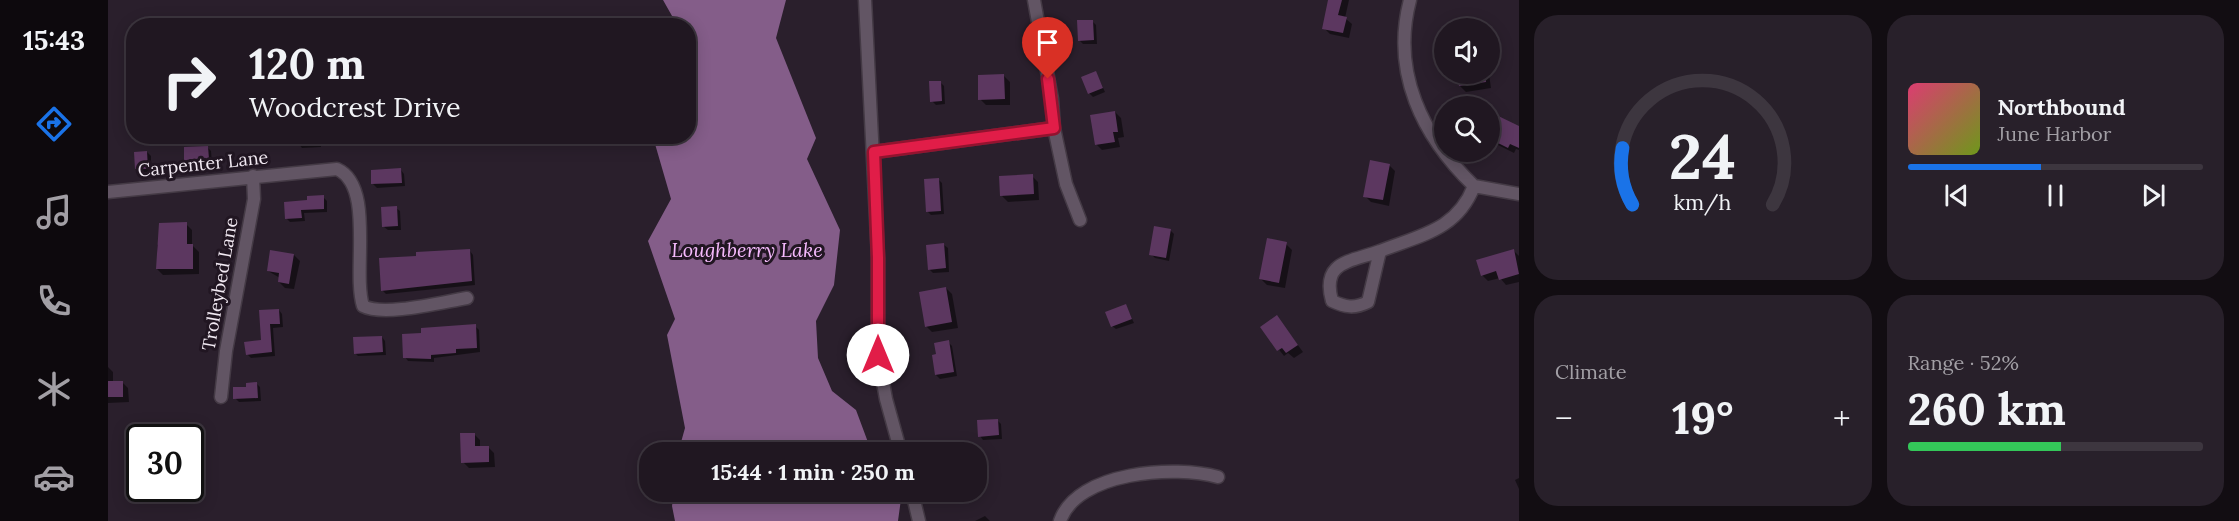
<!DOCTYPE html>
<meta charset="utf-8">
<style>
:root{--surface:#201721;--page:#28202a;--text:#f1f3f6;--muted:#a29fa5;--line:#3d363f;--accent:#1a73e8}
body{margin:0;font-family:Lora,serif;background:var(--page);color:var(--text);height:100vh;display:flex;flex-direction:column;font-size:22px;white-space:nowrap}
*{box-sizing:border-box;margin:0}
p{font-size:20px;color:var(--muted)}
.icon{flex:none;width:33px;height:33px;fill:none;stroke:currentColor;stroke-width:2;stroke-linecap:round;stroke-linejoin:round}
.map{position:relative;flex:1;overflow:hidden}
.drawer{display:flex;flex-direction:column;gap:15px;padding:15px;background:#120d12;width:720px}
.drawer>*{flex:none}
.hud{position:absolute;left:18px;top:18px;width:570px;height:126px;border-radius:24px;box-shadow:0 3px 15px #0003,0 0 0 2px var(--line);background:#201721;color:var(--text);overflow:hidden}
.controls{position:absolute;left:1326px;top:18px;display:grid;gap:12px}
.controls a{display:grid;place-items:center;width:66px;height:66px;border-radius:50%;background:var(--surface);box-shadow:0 3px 15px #0003,0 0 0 2px var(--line);font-size:30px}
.speed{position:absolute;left:18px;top:424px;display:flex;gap:12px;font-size:30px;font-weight:700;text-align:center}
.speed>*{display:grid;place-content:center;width:78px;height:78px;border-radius:50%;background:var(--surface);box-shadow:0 3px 15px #0003,0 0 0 2px var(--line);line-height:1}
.speed .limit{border:3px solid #111;border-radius:9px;background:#fff;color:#111}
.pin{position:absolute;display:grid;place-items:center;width:51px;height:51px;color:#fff;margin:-62px -26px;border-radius:50% 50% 50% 0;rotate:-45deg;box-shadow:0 0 6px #0007}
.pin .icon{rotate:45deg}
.me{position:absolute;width:66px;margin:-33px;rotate:0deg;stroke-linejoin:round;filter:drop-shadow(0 0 4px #0008)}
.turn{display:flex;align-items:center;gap:21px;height:126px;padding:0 24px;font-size:27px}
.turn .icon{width:78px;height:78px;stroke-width:2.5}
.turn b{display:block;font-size:42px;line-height:51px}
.big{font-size:45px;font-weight:800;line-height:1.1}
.drawer .card{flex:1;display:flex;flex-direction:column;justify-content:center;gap:9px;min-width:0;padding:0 21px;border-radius:24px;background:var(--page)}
.drawer .dial{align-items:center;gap:0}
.dial svg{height:156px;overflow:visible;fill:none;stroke:var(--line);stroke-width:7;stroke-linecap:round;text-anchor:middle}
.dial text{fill:var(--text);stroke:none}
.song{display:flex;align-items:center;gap:18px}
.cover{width:72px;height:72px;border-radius:9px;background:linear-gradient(135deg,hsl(340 70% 55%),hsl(80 70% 35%))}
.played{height:6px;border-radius:3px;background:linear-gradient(90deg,var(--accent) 45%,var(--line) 45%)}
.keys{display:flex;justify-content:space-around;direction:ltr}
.heat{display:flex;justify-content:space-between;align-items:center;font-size:33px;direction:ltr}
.charge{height:9px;border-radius:4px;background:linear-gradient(90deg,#34c759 52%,var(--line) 0)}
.drawer .tiles{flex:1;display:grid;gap:15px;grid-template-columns:repeat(2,1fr)}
.trip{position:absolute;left:531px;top:442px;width:348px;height:60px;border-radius:24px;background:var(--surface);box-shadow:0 3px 15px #0003,0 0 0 2px var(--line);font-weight:800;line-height:60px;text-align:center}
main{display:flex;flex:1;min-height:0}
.menu{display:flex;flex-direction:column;width:108px;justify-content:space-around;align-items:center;background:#0d090d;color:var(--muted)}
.menu .icon{width:42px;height:42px}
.menu .selected{color:var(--accent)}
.menu b{font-size:27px;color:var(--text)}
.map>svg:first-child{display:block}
.water{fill:#845d89}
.shadow{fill:#0007}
.building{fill:#5c3760}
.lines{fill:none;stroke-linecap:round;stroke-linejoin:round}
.street-casing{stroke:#443a45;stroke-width:15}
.street{stroke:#625564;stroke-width:12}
.route-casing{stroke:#92132f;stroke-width:15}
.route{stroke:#e11d48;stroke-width:10}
.labels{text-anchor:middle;stroke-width:6;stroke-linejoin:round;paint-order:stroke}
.street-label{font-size:18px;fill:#f1e9f2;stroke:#211622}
.water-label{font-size:20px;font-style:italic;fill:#f6bafd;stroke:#211622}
</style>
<main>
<nav class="menu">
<b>15:43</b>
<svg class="icon selected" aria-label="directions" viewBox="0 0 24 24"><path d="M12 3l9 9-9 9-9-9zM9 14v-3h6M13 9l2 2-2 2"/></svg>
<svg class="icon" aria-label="music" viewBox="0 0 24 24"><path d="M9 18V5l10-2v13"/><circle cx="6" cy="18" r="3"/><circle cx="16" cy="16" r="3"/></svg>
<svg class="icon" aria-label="phone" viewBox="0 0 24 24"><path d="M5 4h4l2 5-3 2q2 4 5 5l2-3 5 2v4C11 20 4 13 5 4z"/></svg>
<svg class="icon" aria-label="climate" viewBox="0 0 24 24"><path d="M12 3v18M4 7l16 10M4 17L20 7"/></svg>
<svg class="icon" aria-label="car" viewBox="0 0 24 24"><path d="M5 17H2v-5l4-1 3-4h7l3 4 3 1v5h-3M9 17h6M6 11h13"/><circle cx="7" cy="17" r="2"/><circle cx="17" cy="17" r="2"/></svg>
</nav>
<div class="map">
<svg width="1411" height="521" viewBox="0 0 1411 521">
<rect width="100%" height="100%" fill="#2a1f2c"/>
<!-- water -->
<path class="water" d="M 555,0 L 678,0 L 668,38 L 708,138 L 699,159 L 732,230 L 726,285 L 708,321 L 710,358 L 724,391 L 748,410 L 764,453 L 570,453 L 577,428 L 559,335 L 567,319 L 540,241 L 563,199 L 545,137 L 580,136 L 580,26 L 545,25 L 568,23 Z
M 566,492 L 780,492 L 793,499 L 790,521 L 567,521 L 564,506 Z"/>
<!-- shadow -->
<path class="shadow" d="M 1222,0 L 1241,0 L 1237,18 L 1244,24 L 1241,38 L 1222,34 L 1216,28 Z
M 984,21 L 988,25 L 989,44 L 975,44 L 971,40 Z
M 1382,58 L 1385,61 L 1387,69 L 1382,70 Z
M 988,73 L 997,92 L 985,97 L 981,93 Z
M 1350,74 L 1381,74 L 1383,88 L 1358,92 L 1352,86 Z
M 896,76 L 902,82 L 902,105 L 878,105 L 872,99 Z
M 832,82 L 836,86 L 837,104 L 828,105 L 824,101 Z
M 1007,112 L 1013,118 L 1016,137 L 1010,138 L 1012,147 L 994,150 L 988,144 Z
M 1382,113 L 1411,128 L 1411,150 L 1408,149 L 1406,153 L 1382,141 Z
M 190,136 L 213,136 L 213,147 L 194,148 L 191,144 Z
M 99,147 L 103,151 L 104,163 L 82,164 L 78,160 Z
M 39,152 L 43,156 L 43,172 L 32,172 L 29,169 Z
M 1281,165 L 1287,171 L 1281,206 L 1263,202 L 1257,196 Z
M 293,170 L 296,174 L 297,186 L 269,188 L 265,184 Z
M 924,176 L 930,182 L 931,200 L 900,202 L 894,196 Z
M 831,180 L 834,183 L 836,214 L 823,215 L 819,211 Z
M 215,197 L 219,201 L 219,212 L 196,213 L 197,221 L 182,222 L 178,218 Z
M 288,208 L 292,211 L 293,230 L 280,230 L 276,227 Z
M 78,224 L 84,230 L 84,245 L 91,252 L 91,274 L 55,275 L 49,269 L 49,245 Z
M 1062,230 L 1066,234 L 1061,261 L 1047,258 L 1043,254 Z
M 1178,244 L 1184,250 L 1177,288 L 1159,285 L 1153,279 Z
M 836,245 L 840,248 L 841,272 L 825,273 L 821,269 Z
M 362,251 L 365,255 L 367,285 L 278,294 L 274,290 Z
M 1406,251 L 1411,256 L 1411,282 L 1398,285 L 1392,278 L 1380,281 L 1374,275 Z
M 186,255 L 192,261 L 186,289 L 177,288 L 171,282 L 172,278 L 160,271 Z
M 838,288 L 844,294 L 850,328 L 824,332 L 818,326 Z
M 1018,306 L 1026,323 L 1008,329 L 1004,326 Z
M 171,310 L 174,314 L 175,327 L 165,328 L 167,356 L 143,358 L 139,354 L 155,342 L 153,311 Z
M 1169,317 L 1195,352 L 1186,358 L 1180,353 L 1176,356 L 1154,328 Z
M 367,326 L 371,330 L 372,352 L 326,358 L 326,362 L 300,361 L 297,357 L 314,334 Z
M 274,337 L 277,341 L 278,355 L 250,356 L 247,353 Z
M 840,342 L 844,346 L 849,376 L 832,379 L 828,375 L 830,355 Z
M 0,367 L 5,372 L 5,382 L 14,382 L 20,388 L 21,402 L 0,403 Z
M 149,384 L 152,387 L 153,401 L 131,402 L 127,398 Z
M 889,420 L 893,424 L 894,439 L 875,440 L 872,436 Z
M 366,434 L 372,440 L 372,448 L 380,447 L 386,453 L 387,467 L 361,468 L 355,462 Z
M 1411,478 L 1411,489 L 1407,480 Z
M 877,516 L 882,521 L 867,521 Z"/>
<!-- building -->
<path class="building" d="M 1220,0 L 1234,0 L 1230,15 L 1239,17 L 1235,33 L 1214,29 Z
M 969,20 L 985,20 L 986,40 L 970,41 Z
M 988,71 L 995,88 L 980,94 L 973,77 Z
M 896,74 L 897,99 L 870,100 L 870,75 Z
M 1349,74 L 1377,74 L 1378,82 L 1351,86 Z
M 821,81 L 833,81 L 834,101 L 822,102 Z
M 1007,111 L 1010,132 L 1005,132 L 1007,142 L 987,145 L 982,115 Z
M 1382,112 L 1411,126 L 1411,148 L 1402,144 L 1400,148 L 1382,139 Z
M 100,146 L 101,159 L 76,161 L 76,147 Z
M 39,151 L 40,169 L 27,169 L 26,152 Z
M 1262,160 L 1282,164 L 1275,200 L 1255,197 Z
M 293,168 L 294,183 L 263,184 L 263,170 Z
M 925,174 L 926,194 L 892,196 L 891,176 Z
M 831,178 L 833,211 L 818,212 L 816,179 Z
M 216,195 L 216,209 L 193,210 L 194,218 L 177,219 L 176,202 L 199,200 L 199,196 Z
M 289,206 L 290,226 L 274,227 L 273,207 Z
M 79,222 L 79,244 L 85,244 L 85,269 L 48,269 L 51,223 Z
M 1046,226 L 1063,229 L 1058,258 L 1041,255 Z
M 1159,238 L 1179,242 L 1171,283 L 1151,279 Z
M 836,243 L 838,268 L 820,270 L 818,245 Z
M 362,249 L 364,281 L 273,291 L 271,258 L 308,256 L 308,252 Z
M 1406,249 L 1411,274 L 1391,280 L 1388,271 L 1373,276 L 1368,260 Z
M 162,250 L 186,254 L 181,284 L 170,282 L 171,273 L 159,271 Z
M 838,287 L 844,322 L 817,327 L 811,292 Z
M 1018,304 L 1024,319 L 1003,327 L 997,312 Z
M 171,309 L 172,324 L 162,324 L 164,352 L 138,355 L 136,342 L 153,340 L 151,310 Z
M 1169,315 L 1190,345 L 1178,353 L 1174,348 L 1169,351 L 1152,327 Z
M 368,324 L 369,348 L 348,349 L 348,353 L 323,355 L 323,359 L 295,358 L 294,334 L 313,333 L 313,328 Z
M 274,336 L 275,352 L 246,354 L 245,337 Z
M 841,340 L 846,372 L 827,375 L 824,355 L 828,354 L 826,343 Z
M 0,381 L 15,381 L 15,397 L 0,397 Z
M 149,382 L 150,398 L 125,399 L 125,387 L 138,387 L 138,383 Z
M 890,419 L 891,435 L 870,437 L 869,420 Z
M 352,433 L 367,433 L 367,446 L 381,446 L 381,462 L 353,463 Z"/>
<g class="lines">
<defs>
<path id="street" d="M 757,0 L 770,258 L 770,355 L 778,399 L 793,453
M 926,0 L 944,99 L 946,128 L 958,184 L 972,220
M 1302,0 C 1283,72 1314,136 1366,186
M 766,152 L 946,128
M 1366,186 L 1411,194
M 0,192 L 229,169 C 267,186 244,271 255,306 C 276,317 334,302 359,298
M 1272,251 L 1260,302 C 1246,309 1237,307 1224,301 C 1213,261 1242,262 1272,251 Z
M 1272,251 C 1313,235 1349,230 1366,186
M 113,397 L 118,351 L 146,199 L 145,176
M 804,492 L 811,521
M 952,521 C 969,471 1068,465 1110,477"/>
</defs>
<!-- street casing -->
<use href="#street" class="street-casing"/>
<!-- street -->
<use href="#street" class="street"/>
</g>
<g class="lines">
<defs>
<path id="route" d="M 770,355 L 770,258 L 766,152 L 946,128 L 940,79"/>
</defs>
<!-- route casing -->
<use href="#route" class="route-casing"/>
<!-- route -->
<use href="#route" class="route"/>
</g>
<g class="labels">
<!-- street labels -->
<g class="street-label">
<text transform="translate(95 164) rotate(-6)" y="6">Carpenter Lane</text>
<text transform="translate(112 284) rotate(-80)" y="6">Trolleybed Lane</text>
</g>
<!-- water labels -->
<g class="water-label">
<text x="639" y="257">Loughberry Lake</text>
</g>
</g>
</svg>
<div class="controls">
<a><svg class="icon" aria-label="sound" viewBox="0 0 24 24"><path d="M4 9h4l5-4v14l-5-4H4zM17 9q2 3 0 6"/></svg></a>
<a><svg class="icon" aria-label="search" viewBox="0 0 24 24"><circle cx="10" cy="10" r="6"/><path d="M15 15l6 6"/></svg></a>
</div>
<div class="speed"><div class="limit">30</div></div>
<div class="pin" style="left:940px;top:79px;background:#d93025"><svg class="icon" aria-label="arrive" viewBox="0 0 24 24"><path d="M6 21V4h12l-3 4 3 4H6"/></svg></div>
<svg class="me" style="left:770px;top:355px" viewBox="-20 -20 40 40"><circle r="19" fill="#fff"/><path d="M0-13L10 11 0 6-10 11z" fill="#e11d48"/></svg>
<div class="trip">15:44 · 1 min · 250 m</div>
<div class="hud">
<div class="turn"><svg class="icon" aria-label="right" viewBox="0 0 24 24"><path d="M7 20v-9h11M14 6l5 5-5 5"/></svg><div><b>120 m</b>Woodcrest Drive</div></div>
</div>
</div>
<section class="drawer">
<div class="tiles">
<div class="card dial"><svg viewBox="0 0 100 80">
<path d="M14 69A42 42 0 1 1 86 69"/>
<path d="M14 69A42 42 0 0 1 9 40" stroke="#1a73e8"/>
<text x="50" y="56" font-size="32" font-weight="700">24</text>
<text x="50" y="72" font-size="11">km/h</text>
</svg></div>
<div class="card">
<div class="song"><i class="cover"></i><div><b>Northbound</b><p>June Harbor</p></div></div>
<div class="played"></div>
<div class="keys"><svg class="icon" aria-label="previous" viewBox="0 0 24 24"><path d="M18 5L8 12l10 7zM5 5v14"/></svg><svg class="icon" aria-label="pause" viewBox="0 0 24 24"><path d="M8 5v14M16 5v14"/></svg><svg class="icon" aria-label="next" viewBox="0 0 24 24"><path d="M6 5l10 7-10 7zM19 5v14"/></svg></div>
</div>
<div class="card"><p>Climate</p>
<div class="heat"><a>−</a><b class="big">19°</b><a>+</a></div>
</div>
<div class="card"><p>Range · 52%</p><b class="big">260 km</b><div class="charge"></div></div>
</div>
</section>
</main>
